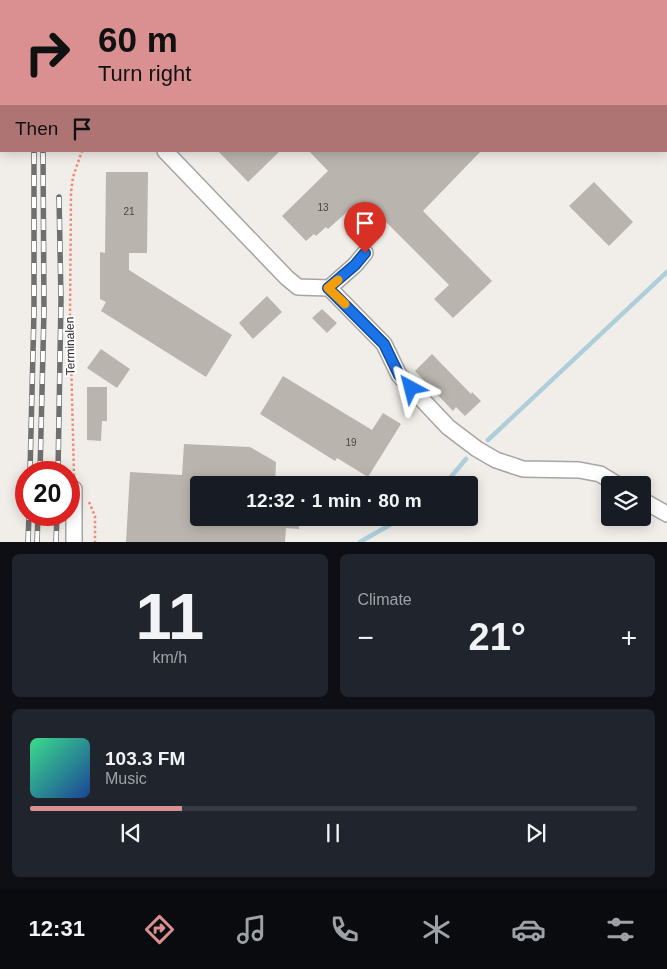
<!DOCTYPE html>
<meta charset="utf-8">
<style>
:root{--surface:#171b24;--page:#20242c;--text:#f1f3f6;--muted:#9ea1a6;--line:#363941;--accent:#da9090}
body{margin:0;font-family:Arial,sans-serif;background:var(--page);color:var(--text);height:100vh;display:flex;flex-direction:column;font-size:19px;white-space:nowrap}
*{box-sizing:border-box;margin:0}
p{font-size:16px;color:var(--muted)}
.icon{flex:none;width:28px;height:28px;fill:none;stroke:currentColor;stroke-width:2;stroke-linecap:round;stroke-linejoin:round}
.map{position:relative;height:542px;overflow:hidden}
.details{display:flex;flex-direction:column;gap:12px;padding:12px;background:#0d0f14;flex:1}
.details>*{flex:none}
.top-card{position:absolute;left:0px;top:0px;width:668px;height:152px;box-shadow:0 2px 12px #0003;background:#da9090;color:#111;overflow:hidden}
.tools{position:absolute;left:601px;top:476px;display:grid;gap:10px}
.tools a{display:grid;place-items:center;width:50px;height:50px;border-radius:5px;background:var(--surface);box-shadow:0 2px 12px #0003;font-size:25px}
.speed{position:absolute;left:15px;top:461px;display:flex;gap:10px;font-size:25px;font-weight:700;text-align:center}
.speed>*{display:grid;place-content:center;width:65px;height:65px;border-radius:50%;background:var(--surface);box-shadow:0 2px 12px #0003;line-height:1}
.speed .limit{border:8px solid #d22;background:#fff;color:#111}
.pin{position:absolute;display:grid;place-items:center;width:42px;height:42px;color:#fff;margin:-51px -21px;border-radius:50% 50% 50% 0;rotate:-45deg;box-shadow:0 0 5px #0007}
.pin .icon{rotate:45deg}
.me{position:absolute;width:55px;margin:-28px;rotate:322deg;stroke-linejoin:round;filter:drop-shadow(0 0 4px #0008)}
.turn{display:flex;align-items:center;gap:18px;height:105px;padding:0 15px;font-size:22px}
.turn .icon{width:65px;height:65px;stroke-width:2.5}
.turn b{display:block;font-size:35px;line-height:42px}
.then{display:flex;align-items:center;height:48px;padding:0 15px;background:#0003;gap:10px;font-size:19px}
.big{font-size:38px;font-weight:800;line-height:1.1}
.details .tile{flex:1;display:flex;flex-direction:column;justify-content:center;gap:8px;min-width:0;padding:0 18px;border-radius:8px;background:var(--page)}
.details .dial{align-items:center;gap:0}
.dial b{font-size:65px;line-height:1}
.song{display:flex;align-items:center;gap:15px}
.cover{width:60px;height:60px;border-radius:8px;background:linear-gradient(135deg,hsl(150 70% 55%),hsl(220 70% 35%))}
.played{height:5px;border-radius:2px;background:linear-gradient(90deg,var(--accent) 25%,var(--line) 25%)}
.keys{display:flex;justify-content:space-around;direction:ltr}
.heat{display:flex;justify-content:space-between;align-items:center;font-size:28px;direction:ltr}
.details .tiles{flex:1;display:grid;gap:12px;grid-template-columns:1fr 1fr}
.tile:last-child{grid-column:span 2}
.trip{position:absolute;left:190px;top:476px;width:288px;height:50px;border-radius:5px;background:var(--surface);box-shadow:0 2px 12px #0003;font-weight:800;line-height:50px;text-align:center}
.tabs{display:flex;height:80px;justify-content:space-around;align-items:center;background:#090b0e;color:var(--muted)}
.tabs .icon{width:35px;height:35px}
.tabs .selected{color:var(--accent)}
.tabs b{font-size:22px;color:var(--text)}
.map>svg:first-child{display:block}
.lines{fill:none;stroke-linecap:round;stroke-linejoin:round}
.stream{stroke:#aecfda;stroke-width:4.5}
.building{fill:#bab4ae}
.minor-casing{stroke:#a5a5a5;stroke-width:18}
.path{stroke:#ee8b7d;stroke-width:2.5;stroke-dasharray:2.5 2.5;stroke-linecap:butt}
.minor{stroke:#fff;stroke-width:15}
.rail-casing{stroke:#6f6f6f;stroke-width:5.5}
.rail{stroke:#fff;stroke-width:4;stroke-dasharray:11;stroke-linecap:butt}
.route-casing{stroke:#114b97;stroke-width:12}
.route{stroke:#1a73e8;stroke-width:9}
.slow{stroke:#f59e0b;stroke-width:9}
.labels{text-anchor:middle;stroke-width:4;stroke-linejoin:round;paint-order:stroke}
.number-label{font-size:10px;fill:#474644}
.street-label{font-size:12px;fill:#212121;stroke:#fff}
</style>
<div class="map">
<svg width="667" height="542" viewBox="0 0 667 542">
<rect width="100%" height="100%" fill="#f1eee9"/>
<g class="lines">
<!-- stream -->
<path class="stream" d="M 488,440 L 667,272
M 444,485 L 466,459
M 360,542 L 402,518"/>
</g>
<!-- building -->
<path class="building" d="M 218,151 L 280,151 L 248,182 Z
M 309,151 L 481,151 L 423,211 L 492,281 L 453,318 L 434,299 L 449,285 L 374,210 L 359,223 L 348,211 L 328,229 L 326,227 L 316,236 L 314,234 L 306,241 L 282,216 L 328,171 Z
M 106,172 L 148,172 L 147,253 L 129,253 L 129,270 L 232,335 L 206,377 L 101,311 L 106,302 L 100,299 L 100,252 L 105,253 Z
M 594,182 L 633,222 L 609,246 L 569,206 Z
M 267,296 L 282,312 L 253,339 L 239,323 Z
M 322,309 L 337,323 L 327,333 L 312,318 Z
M 101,349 L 130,369 L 117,388 L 87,368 Z
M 432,354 L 471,394 L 472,392 L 481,401 L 465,416 L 456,407 L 453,411 L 415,371 Z
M 283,376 L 372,430 L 383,413 L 401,424 L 368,477 L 337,458 L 335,461 L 260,414 Z
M 87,387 L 107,387 L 107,421 L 102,421 L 101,441 L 87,440 Z
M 184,444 L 250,447 L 276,462 L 275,485 L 199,485 L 199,518 L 299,518 L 299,529 L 286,528 L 285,542 L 126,542 L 130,472 L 182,475 Z"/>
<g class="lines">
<defs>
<path id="minor" d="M 360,0 L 361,1
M 98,1 L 99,0
M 295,1 L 297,0
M 666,1 L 667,1
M 165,151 L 287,278 L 298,287 L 329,288 L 355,265 L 365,253
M 329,288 L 384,344 L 399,375 L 448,427 L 477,449 L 496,460 L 523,469 L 579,470 L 600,474 L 618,485
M 642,500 L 667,514
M 74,542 L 74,489"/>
</defs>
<!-- minor casing -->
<use href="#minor" class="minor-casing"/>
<!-- path -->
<path class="path" d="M 74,476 L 70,318 L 71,192 L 73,177 L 82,151
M 89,502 L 95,516 L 95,542"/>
<!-- minor -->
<use href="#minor" class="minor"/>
<defs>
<path id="rail" d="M 30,0 L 30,1
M 39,0 L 40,1
M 30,472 L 34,311 L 34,151
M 40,472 L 44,311 L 43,151
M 58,472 L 61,300 L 59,197
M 28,542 L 29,515
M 37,542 L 38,515
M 56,542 L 57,515"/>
</defs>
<!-- rail casing -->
<use href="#rail" class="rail-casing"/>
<!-- rail -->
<use href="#rail" class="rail"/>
</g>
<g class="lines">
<defs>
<path id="route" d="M 365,253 L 355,265 L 328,288 L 384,344 L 399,375 L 411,388"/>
</defs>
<!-- route casing -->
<use href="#route" class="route-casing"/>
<!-- route -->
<use href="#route" class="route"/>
<!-- slow -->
<path class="slow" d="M 338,280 L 328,288 L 345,304"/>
</g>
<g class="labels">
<!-- number labels -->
<g class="number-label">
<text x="323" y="211">13</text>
<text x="129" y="215">21</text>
<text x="351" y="446">19</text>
</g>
<!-- street labels -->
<g class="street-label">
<text transform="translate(70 346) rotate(-91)" y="4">Terminalen</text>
</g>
</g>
</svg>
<div class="tools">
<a><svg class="icon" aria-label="layers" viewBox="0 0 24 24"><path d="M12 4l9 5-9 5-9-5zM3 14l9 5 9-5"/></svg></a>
</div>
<div class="speed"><div class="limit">20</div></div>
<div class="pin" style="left:365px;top:253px;background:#d93025"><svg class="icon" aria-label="arrive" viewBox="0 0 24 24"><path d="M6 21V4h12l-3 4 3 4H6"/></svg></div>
<svg class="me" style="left:411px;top:388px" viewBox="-20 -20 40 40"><path d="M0-17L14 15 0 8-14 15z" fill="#1a73e8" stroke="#fff" stroke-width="4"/></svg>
<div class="trip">12:32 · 1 min · 80 m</div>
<div class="top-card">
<div class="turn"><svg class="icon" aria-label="right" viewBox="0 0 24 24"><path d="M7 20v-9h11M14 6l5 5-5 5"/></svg><div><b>60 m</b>Turn right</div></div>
<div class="then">Then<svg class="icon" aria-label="arrive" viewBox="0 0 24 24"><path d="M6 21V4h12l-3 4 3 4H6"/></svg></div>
</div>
</div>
<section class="details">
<div class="tiles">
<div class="tile dial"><b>11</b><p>km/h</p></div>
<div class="tile"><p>Climate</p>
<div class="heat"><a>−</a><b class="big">21°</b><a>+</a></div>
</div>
<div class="tile">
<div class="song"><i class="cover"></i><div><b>103.3 FM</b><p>Music</p></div></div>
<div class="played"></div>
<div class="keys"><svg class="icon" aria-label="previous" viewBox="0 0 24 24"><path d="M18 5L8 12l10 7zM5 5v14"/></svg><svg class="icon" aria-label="pause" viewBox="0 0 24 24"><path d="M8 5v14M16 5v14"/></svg><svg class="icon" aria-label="next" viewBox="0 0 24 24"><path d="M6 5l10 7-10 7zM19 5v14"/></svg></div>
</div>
</div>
</section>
<nav class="tabs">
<b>12:31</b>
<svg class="icon selected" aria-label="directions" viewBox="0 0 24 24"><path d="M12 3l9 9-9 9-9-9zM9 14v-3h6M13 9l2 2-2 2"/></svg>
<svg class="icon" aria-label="music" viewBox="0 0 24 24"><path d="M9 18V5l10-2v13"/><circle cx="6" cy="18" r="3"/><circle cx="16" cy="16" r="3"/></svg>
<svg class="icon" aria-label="phone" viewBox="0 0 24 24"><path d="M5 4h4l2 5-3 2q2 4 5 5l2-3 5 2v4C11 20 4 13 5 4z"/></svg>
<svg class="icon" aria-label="climate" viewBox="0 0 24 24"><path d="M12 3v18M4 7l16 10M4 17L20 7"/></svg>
<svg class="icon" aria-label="car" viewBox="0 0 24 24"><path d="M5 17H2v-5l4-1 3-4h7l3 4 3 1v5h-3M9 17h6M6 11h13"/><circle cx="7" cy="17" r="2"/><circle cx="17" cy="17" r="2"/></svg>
<svg class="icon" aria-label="filters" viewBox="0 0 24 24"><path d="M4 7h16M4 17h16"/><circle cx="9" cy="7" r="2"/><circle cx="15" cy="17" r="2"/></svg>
</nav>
